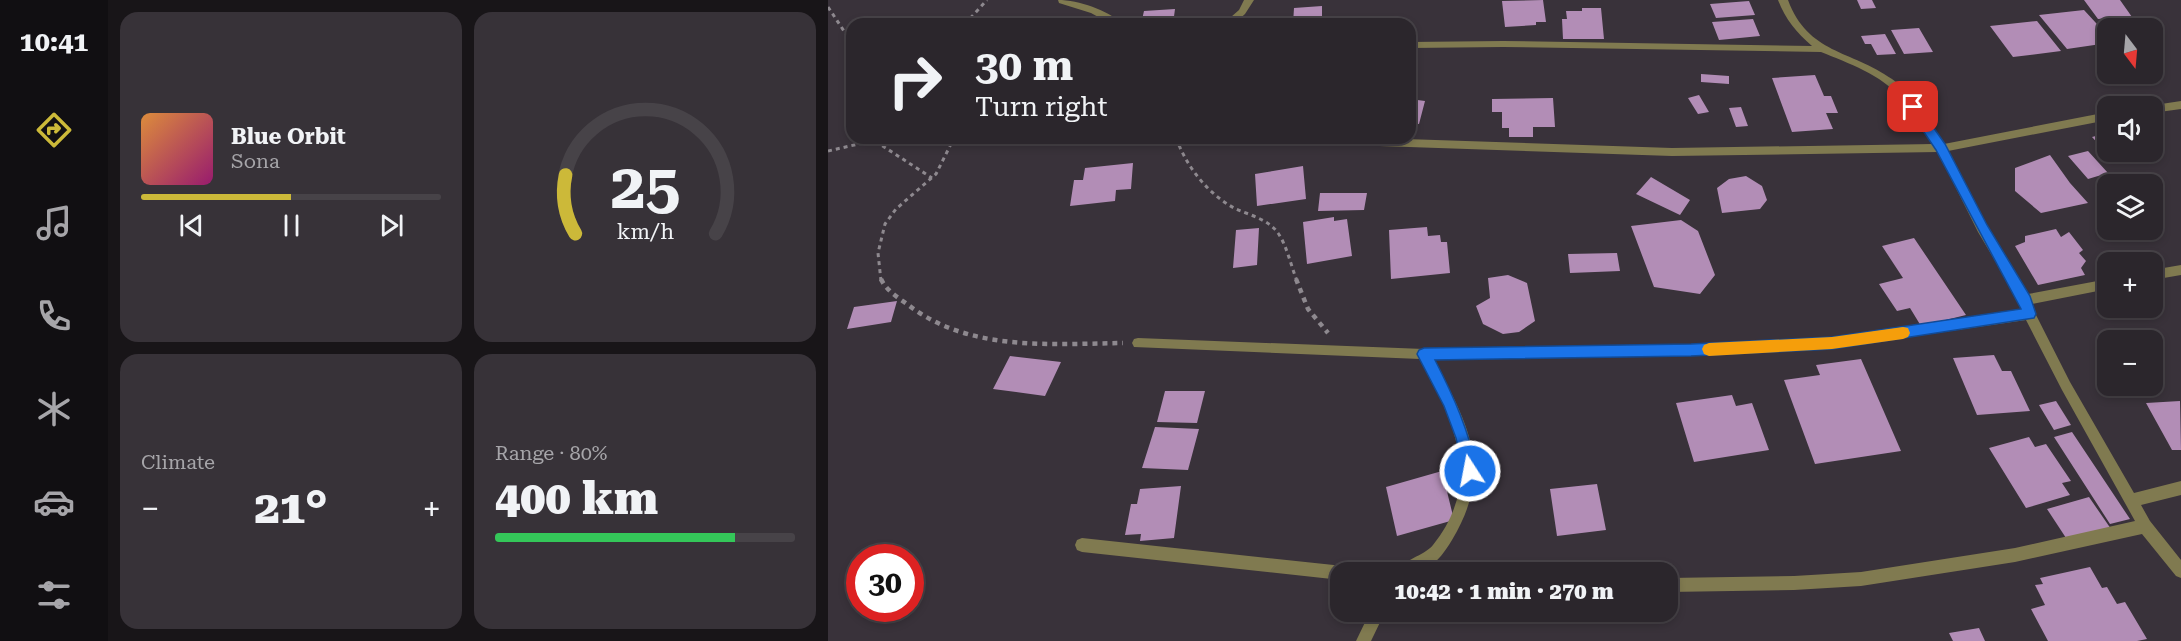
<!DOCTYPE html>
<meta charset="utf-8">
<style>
:root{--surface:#2b262c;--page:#373238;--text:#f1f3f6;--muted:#a6a5a9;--line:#474348;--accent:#ccb939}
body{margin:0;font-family:"Roboto Serif",serif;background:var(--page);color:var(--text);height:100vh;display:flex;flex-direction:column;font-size:22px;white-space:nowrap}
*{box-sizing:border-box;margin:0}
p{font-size:20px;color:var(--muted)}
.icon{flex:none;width:33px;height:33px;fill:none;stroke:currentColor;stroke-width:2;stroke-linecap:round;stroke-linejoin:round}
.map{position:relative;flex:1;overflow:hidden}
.details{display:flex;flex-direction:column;gap:12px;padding:12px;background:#181518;width:720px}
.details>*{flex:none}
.top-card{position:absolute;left:18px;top:18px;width:570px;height:126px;border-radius:18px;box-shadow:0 3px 9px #0003,0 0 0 2px var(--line);background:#2b262c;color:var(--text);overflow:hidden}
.needle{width:39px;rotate:164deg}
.controls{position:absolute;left:1269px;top:18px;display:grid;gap:12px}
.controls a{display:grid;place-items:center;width:66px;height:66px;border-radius:12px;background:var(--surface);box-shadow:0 3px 9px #0003,0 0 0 2px var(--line);font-size:30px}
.speed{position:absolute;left:18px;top:544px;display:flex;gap:12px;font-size:30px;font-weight:700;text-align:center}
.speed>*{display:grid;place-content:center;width:78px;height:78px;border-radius:50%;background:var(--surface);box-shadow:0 3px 9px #0003,0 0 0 2px var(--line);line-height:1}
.speed .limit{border:9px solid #d22;background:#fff;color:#111}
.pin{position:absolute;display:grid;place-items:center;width:51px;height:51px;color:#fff;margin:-26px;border-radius:12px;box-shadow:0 3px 9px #0006}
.me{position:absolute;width:66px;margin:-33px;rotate:349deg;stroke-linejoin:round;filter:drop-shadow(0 0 4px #0008)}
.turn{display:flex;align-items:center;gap:21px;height:126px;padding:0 30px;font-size:27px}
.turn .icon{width:78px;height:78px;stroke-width:2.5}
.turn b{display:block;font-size:42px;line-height:51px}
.big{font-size:45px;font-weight:800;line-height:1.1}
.details .widget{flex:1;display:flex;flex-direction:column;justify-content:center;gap:9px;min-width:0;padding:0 21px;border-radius:18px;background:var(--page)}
.details .dial{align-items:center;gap:0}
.dial svg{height:156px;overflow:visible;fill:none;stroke:var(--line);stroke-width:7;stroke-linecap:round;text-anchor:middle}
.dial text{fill:var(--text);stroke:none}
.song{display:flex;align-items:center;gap:18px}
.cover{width:72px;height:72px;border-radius:9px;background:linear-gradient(135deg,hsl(30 70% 55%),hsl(320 70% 35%))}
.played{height:6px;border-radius:3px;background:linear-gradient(90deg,var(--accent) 50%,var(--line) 50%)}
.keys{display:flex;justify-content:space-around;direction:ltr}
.heat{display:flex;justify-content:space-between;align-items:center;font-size:33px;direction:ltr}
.charge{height:9px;border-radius:4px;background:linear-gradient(90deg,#34c759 80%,var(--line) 0)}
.details .tiles{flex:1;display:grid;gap:12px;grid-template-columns:repeat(2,1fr)}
.trip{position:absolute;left:502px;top:562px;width:348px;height:60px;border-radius:18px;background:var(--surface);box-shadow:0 3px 9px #0003,0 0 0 2px var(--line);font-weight:800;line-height:60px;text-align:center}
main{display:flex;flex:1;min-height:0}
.menu{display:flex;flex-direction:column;width:108px;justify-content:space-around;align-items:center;background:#110f12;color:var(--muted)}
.menu .icon{width:42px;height:42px}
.menu .active{color:var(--accent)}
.menu b{font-size:27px;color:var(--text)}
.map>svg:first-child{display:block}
.building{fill:#b28db6}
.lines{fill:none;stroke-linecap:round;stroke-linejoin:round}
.path-far1{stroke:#8e898f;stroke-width:3;stroke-dasharray:4 4;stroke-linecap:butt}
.path{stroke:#8e898f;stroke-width:4.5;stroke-dasharray:5 5;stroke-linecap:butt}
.minor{fill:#807a50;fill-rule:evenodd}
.route{fill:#1a73e8;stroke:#114b97;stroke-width:1.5}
.slow{fill:#f59e0b}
</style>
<main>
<nav class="menu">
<b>10:41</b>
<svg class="icon active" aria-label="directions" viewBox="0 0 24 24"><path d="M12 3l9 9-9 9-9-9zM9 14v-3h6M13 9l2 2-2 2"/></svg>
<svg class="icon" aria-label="music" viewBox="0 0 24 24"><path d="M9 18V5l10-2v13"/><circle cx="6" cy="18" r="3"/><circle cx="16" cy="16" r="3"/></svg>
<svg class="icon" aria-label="phone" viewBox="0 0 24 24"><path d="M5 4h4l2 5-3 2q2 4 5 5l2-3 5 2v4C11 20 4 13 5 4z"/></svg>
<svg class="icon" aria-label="climate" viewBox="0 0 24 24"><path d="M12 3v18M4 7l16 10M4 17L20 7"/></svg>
<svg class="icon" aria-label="car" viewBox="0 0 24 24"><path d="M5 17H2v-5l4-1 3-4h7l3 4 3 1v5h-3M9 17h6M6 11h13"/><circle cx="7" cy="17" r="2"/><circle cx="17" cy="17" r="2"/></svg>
<svg class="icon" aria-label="filters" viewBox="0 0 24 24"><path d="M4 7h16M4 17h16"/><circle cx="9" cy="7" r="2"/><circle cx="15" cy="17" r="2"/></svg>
</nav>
<section class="details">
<div class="tiles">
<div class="widget">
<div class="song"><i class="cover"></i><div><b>Blue Orbit</b><p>Sona</p></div></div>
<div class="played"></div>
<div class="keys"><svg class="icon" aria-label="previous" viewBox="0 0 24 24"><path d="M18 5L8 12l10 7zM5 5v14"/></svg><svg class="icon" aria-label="pause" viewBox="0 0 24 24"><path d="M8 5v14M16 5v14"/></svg><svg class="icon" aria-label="next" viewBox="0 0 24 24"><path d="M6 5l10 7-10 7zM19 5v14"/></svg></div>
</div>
<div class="widget dial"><svg viewBox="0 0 100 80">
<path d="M14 69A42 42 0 1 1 86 69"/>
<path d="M14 69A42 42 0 0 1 9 39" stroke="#ccb939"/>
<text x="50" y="56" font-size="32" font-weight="700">25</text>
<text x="50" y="72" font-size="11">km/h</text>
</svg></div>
<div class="widget"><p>Climate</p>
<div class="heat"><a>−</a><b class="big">21°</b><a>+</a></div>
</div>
<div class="widget"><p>Range · 80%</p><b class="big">400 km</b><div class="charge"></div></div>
</div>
</section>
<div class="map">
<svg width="1353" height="641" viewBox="0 0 1353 641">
<rect width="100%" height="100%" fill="#39323a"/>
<!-- building -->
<path class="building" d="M 715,0 L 718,22 L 708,22 L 708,25 L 677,27 L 674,1 Z
M 1029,0 L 1044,0 L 1048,8 L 1033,9 Z
M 1256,0 L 1292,0 L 1304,17 L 1270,19 Z
M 921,1 L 927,15 L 888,18 L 882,4 Z
M 494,6 L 494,24 L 465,24 L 466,8 Z
M 754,8 L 773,8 L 776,39 L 735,39 L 734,19 L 739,19 L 738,11 L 754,11 Z
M 347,9 L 345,24 L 313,24 L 316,11 Z
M 1256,10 L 1280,36 L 1280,43 L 1239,49 L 1211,15 Z
M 925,19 L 932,36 L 891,40 L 884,22 Z
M 1287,20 L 1295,28 L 1280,28 L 1280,31 L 1271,22 Z
M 1209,21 L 1233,51 L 1185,57 L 1162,26 Z
M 1091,28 L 1105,52 L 1076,54 L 1063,30 Z
M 1057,34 L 1068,54 L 1049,55 L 1043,44 L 1037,44 L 1033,36 Z
M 873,74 L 901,76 L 901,84 L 873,82 Z
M 1296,74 L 1325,74 L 1302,80 Z
M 987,75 L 996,96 L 1003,96 L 1010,113 L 998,113 L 1005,129 L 964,132 L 944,78 Z
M 871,95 L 881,112 L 870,114 L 860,98 Z
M 725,98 L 727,127 L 705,127 L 705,137 L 681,137 L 681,128 L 674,128 L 674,112 L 664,112 L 664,99 Z
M 582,99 L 597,101 L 591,124 L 582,123 Z
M 913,107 L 920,126 L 908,127 L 901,108 Z
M 1275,134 L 1280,139 L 1280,149 L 1276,150 L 1264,137 Z
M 1260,151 L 1280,173 L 1260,179 L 1240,156 Z
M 1222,155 L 1242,183 L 1260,203 L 1213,213 L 1187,191 L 1187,168 Z
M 305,163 L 303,189 L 288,190 L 287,201 L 242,206 L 246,180 L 255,180 L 257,168 Z
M 475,166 L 478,199 L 429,206 L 427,174 Z
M 918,176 L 934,186 L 939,200 L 932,209 L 894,213 L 889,188 L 901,179 Z
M 823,177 L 862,200 L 852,215 L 808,194 Z
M 492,193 L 539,193 L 536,210 L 490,211 Z
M 506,217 L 506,221 L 519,219 L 524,256 L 479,264 L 475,222 Z
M 853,220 L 870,231 L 887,275 L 872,294 L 826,287 L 803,226 Z
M 599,227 L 600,236 L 612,235 L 613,242 L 619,242 L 622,273 L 563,279 L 561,230 Z
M 431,228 L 429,265 L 405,268 L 408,230 Z
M 1228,229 L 1233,237 L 1241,232 L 1255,250 L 1251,253 L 1258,261 L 1253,268 L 1257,275 L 1210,285 L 1187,246 L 1197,242 L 1197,236 Z
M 1086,238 L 1138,315 L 1093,326 L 1082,308 L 1069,311 L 1051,284 L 1075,278 L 1054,246 Z
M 789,253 L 792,271 L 742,273 L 740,254 Z
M 680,275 L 699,283 L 707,321 L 691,332 L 675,334 L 655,324 L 648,306 L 662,298 L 660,278 Z
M 69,301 L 63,322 L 19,329 L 26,307 Z
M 1166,355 L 1174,371 L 1183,371 L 1202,411 L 1149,415 L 1125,358 Z
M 182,356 L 233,362 L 217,396 L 165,389 Z
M 1033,359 L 1073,451 L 987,464 L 956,380 L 992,375 L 988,365 Z
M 337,391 L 377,391 L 369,423 L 329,422 Z
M 904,395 L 908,406 L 924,403 L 941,450 L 866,462 L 848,403 Z
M 1228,401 L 1243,425 L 1226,430 L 1211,405 Z
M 1352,401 L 1353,450 L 1344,450 L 1318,403 Z
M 327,427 L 371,429 L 360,470 L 314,468 Z
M 1244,432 L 1302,519 L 1282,524 L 1226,437 Z
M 1201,437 L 1207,447 L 1218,444 L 1243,481 L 1234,483 L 1242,495 L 1198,508 L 1161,448 Z
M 614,471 L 626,520 L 569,536 L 558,487 Z
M 769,484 L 778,530 L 729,536 L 722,489 Z
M 353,486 L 346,538 L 312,541 L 313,534 L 297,535 L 303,504 L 309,504 L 312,489 Z
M 1261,497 L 1283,529 L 1240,541 L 1219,509 Z
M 1262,567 L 1274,588 L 1279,587 L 1289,604 L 1297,602 L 1319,639 L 1309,641 L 1220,641 L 1203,609 L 1217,605 L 1207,585 L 1215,584 L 1212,578 Z
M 1151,628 L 1157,641 L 1125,641 L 1121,633 Z"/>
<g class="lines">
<!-- path-far1 -->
<path class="path-far1" d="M 0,7 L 24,43
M 137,24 L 159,0
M 348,138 C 359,167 379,193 406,208 C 421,215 440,219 450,233 C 459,246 463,266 469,281
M 0,151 L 35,143 L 50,143 L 104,178
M 53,281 L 50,253 L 57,224 L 68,209 L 108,174 L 126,138"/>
<!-- path -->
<path class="path" d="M 53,279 C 58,290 69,297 79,304 C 140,352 222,344 295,343
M 468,279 L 480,309 L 500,333"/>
<!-- minor -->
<path class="minor" d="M 230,0 C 251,0 279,10 295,24 L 283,24 L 263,13 L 231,3 Z
M 416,0 L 426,0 L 417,14 L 406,24 L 395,24 L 411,10 Z
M 950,0 L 960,0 C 980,54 1023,50 1064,79 C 1086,95 1100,121 1116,144 L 1280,112 L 1280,120 L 1120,151 L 1158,226 L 1200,294 L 1280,279 L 1280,289 L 1204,304 L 1207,313 L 1242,382 L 1306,493 L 1353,481 L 1353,495 L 1313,505 L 1322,521 L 1353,560 L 1353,578 L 1348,576 L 1314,534 L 1187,562 L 1033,586 L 966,590 L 840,592 L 840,578 L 966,576 L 1033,572 L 1187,548 L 1307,521 L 1234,390 L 1198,320 L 1004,348 L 863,355 L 605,359 C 641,425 666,470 624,540 C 609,565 598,573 569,573 C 574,559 595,557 605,545 C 656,481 626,422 592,359 L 306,347 L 304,343 L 306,339 L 310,338 L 596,349 L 863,345 L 1004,338 L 1194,310 L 1191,301 L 1150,232 L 1110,152 L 844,156 L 434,142 L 429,138 L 547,138 L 844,148 L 1105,144 C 1095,129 1085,112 1073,98 C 1054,75 1020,63 993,52 L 675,47 L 582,48 L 582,42 L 675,41 L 984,46 C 968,32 958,20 950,0 Z
M 1353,101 L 1353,109 L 1324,113 L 1324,106 L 1320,106 Z
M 1353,265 L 1353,275 L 1324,280 L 1324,270 Z
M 254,538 L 515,566 L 520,568 L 522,573 L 513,573 L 513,580 L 254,552 L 249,550 L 247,545 L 249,540 Z
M 542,612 L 557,612 L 543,641 L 528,641 Z"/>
</g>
<!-- route -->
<path class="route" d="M 1085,103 L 1089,104 L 1117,144 L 1159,225 L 1202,296 L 1208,314 L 1206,318 L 1004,349 L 863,356 L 607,360 C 626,397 641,431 649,471 L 647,477 L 642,479 L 636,477 L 628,438 L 616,406 L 589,354 L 591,350 L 596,348 L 863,344 L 1004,337 L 1193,309 L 1108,150 L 1079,107 Z"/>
<!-- slow -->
<path class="slow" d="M 1075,327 L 1080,328 L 1082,333 L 1080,337 L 1075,339 L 1004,349 L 881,356 L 876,354 L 874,349 L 876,345 L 881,343 L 1004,337 Z"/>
</svg>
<div class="controls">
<a><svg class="needle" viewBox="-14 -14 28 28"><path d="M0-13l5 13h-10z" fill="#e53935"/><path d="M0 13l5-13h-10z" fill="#a6a5a9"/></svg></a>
<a><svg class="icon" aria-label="sound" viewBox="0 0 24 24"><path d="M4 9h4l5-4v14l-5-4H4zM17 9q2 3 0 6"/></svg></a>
<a><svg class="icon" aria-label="layers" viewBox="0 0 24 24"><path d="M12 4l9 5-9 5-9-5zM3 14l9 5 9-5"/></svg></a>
<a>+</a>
<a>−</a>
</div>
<div class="speed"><div class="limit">30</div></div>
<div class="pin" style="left:1085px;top:107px;background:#d93025"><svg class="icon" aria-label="arrive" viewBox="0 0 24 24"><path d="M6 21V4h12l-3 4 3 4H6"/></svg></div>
<svg class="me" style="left:642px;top:471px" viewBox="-20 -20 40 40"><circle r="17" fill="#1a73e8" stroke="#fff" stroke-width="3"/><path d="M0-11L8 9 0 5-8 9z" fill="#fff"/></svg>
<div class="trip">10:42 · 1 min · 270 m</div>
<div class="top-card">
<div class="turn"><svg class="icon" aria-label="right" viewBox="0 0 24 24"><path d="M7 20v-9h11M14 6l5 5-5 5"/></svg><div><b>30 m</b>Turn right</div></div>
</div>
</div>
</main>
